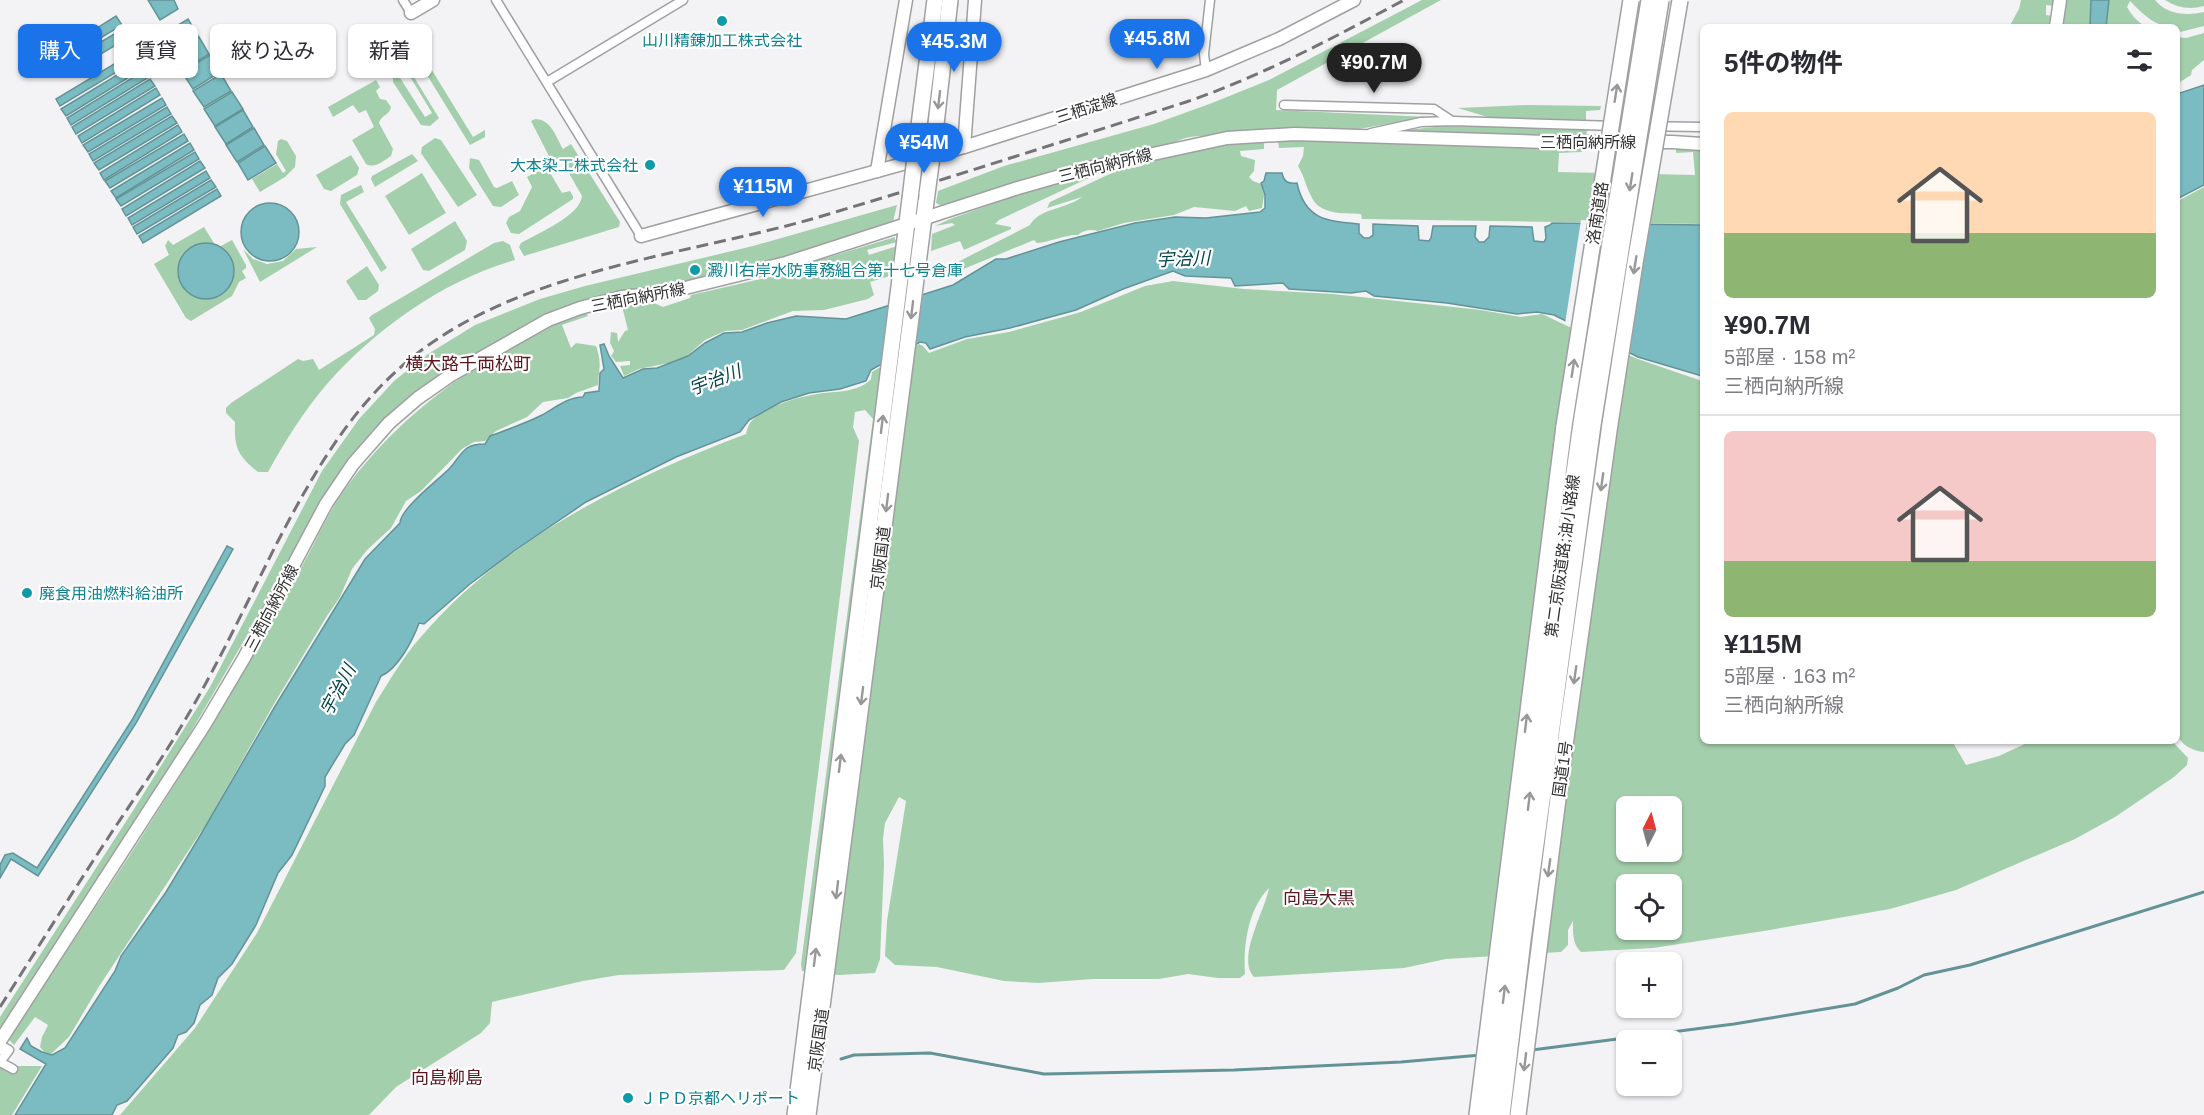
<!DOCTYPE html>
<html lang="ja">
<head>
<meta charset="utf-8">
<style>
	:root { --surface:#fff; --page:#f7f7f7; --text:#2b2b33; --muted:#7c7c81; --line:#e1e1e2; --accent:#1a73e8 }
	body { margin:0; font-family:Arial,"Noto Sans JP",sans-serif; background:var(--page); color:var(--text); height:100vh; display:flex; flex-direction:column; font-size:22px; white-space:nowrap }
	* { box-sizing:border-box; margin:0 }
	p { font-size:20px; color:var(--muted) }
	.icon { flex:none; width:33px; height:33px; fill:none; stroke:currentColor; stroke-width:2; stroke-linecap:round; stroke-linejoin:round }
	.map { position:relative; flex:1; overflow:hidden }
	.sheet { position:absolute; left:1700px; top:24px; width:480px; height:720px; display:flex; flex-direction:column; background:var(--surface); border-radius:9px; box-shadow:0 2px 4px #0004 }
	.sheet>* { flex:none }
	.banner { position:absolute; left:18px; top:24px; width:570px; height:54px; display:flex; gap:12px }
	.needle { width:39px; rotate:6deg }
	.buttons { position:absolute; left:1616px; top:796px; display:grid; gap:12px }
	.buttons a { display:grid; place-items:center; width:66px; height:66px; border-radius:9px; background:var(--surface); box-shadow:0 2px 4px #0004; font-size:30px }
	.price { position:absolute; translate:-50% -51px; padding:0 14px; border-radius:21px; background:var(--accent); color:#fff; font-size:20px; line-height:39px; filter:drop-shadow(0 2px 3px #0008) }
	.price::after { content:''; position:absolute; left:50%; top:36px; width:18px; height:14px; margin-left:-9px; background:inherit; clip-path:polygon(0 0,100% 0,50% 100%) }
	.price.active { background:#222; color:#fff }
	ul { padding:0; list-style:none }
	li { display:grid; align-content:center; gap:12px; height:318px; padding:0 24px }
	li+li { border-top:2px solid var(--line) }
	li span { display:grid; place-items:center; height:186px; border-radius:9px; color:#555 }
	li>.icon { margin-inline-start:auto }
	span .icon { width:108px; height:108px; fill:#fffc; stroke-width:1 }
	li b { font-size:26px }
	h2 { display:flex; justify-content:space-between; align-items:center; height:72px; padding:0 24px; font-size:26px }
	.tag { padding:0 21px; border-radius:9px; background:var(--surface); box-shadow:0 2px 4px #0004; font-size:21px; line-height:54px }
	.tag.active { background:var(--accent); color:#fff }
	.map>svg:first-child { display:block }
	.green { fill:#a4cfac; fill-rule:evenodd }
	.water { fill:#7abcc2; stroke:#649397; stroke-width:1.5 }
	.pier { fill:#f3f3f5 }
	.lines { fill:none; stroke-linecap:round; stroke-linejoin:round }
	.stream { stroke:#649397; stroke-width:3 }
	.street-casing { stroke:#a0a0a2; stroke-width:11 }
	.secondary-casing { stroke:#a0a0a2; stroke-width:15 }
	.highway-casing { stroke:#a0a0a2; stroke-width:18 }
	.street { stroke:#fff; stroke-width:8 }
	.secondary { stroke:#fff; stroke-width:12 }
	.highway { stroke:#fff; stroke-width:15 }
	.rail { stroke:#747476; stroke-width:3; stroke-dasharray:12 6; stroke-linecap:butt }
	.highway-bridge-casing { stroke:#a0a0a2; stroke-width:18; stroke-linecap:butt }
	.highway-bridge { stroke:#fff; stroke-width:15 }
	.oneway { stroke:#989899 }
	.culture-dot { fill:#0f9aa8; stroke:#fff; stroke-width:2 }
	.labels { text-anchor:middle; stroke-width:4.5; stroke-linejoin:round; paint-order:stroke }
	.culture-label { font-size:16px; fill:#0d838f; stroke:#fff; text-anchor:start }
	.street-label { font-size:16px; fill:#323233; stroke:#fff }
	.water-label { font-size:18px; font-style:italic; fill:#04454a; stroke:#fff }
	.neighbourhood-label { font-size:18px; fill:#5b161e; stroke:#fff }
</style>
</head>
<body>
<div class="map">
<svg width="2204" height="1115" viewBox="0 0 2204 1115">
	<rect width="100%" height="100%" fill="#f3f3f5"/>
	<g class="green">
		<path d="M1422 0H1441L1277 90 1276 110 1429 117 1341 132 1212 137C1198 134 1180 137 1169 146L944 207 936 203 938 191 1004 166 1154 124 1212 103 1269 80Z"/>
		<path d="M2021 0H2056L2055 6 2046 5V15L2054 16 2053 21 2047 27H2009L2019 9Z"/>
		<path d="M2063 0H2091L2090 27H2059Z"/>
		<path d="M2109 0H2155C2167 15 2187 16 2204 12V26L2180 32 2177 31 2176 27C2155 27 2145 16 2130 1L2127 7C2132 16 2138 22 2146 27H2106Z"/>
		<path d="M2165 0H2204V6C2190 10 2177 8 2165 0Z"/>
		<path d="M401 27 406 28 473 137 485 130V137L470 145 400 31Z"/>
		<path d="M248 33 257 47 247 55 237 42Z"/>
		<path d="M2204 33V60L2192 70 2191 75 2177 84V37L2186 38Z"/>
		<path d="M409 69 439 118 430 126 421 125 393 82V75L395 70 425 117 432 113 406 70Z"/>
		<path d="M376 80 380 87 376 91 380 99 386 100 391 107C390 115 381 115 379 123L393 149 391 156C383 161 375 169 366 164L352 140 374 127 366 110 359 113 353 105 333 117 328 107Z"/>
		<path d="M1528 105 1601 106 1600 110 1586 111V122L1494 119 1458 108Z"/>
		<path d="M535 119C551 119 556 137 563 149L571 144 620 222 619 227 524 256 519 247 521 243C538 233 580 216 582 196L562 161 554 166 531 121Z"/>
		<path d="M1445 126 1587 129 1586 137 1406 131 1393 135 1395 131Z"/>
		<path d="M435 138 441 140 477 195 458 207 421 153 422 147Z"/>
		<path d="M1310 138 1581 146 1582 152 1559 153 1558 172 1695 175 1693 152 1676 153V146H1702V224L1362 219 1361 214C1343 213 1319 215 1311 196 1305 184 1305 178 1298 166L1303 156 1304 147 1279 148 1278 141H1273Z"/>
		<path d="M281 139 287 141 296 156 295 167 285 177 260 192 252 179 277 164 283 173 286 171 276 154 278 141Z"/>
		<path d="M1267 139V142H1264V149L1240 151 1241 156 1255 160 1254 171 1249 177 1253 181 1261 184 1264 195 1262 208 1249 211 1246 206 1235 211 1194 207 1174 215 1124 223 1098 231C1092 229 1083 230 1078 235 1067 234 1050 242 1037 243L1034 240 944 277V269L1030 225C1039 208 1067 209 1082 197L1047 208 1050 202 1116 171 1142 166 1141 158 1204 146Z"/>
		<path d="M412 154 418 161 375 187 371 179 372 176Z"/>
		<path d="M351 155 359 168 357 175 331 191 324 189 316 175Z"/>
		<path d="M470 158 479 160 494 187 497 188 512 181 519 195 501 207 493 206 469 168Z"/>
		<path d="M546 166 562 193 570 191 573 196V199L519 234 511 233 506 223 509 217 520 211 532 187 527 177Z"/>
		<path d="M1106 170 999 220 995 224 1011 227V229L964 250 960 241 931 251 932 234 955 225 952 223 935 226 950 219 1081 173Z"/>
		<path d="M422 173 446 213 409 235 385 196Z"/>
		<path d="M361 185 364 192 346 202 387 268 381 272 340 204 341 195Z"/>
		<path d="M2204 187V752H2203C2191 750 2183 746 2176 734V202Z"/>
		<path d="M897 205 893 222 776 262 663 288 592 301 392 413 372 431 346 465 156 792 0 1031V1017L134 809 210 687 322 471 359 419 394 381 428 354 475 325 540 299 585 286 753 246Z"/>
		<path d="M455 221 467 241 465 250 429 271 423 270 411 249Z"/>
		<path d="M204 227 217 248 232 240 246 265V268L242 271 246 278 239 282 232 296 191 321 186 318 154 264 169 255 165 246 168 240 173 245Z"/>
		<path d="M895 237V240L897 239V242L867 250 869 255 897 246 893 275 870 282 874 295 868 299 824 310 793 311 742 330 725 331 705 340 687 356 669 363 639 369 624 376 620 366 630 365V361L616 362 611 356 614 351 610 343 611 332 617 333 618 342 625 331 628 330 622 306 595 314 594 309 629 301V304L652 302 663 307 690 298 691 295 770 277 820 258H826Z"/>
		<path d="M503 241 510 245 515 260C444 280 375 329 327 384 304 411 285 441 268 472H258C238 456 234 448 235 422L226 413V408L231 403 298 359 303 361 313 359 319 370 374 335 375 329 369 318 372 315 494 243Z"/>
		<path d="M317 247 260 282 243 249 253 259 267 264 283 261 296 249Z"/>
		<path d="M367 266 379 285 378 291 366 300H358L346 281Z"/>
		<path d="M1173 281 1244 289 1333 294 1481 310 1521 317 1542 314 1635 358 1702 381V741H1952L1966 765 1999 756 2031 741H2172L2188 758 2187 765 2174 777 2115 817 2075 839 1956 890 1890 909 1770 930 1653 948 1581 952C1572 944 1573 932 1573 921L1568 930V945L1561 952 1446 959 1404 968 1254 977C1236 958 1265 911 1269 888 1248 909 1243 946 1245 974L1240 978H1218L1188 974 1159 979H1093L1038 983 1004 981 937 967 895 965 885 956 887 921 906 801 899 797 885 823 883 839 884 865 880 959 875 973 839 975 802 971 801 964 873 419 865 410 855 412 853 427 859 441 796 953 784 970 619 975 583 981 492 1002 490 1023 481 1033 396 1087 369 1115H120L195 1028 257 933 376 702C390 680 403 657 420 638 504 539 627 479 746 434 747 428 750 421 755 418 771 405 797 397 817 394 834 391 859 393 871 379L872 372 919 344 923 346 929 353 967 339 1009 332 1081 312 1145 286ZM1626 807H1671V852H1626ZM1626 885H1671V930H1626Z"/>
		<path d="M585 311 588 316 562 325 571 348 576 343 596 346C602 363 599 368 598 385L576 393 568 398 543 402 527 417 496 431 485 441 474 442 462 449 421 491 406 501 391 528 367 550 352 569 340 597 327 616 274 704 208 821 98 988 69 1037 51 1054 44 1052 40 1047 42 1037 48 1025 35 1017 14 1045 7 1038C85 925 162 809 232 690 258 646 282 602 307 557 318 536 328 514 341 495 401 409 490 350 585 311Z"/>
		<path d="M2 1046 1 1062 12 1069 17 1066H42L12 1115H0V1050Z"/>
	</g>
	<g class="water">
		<path d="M148 0H174L178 9 160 20Z"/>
		<path d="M2091 0H2109L2106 27H2090Z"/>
		<path d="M116 16 122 25 56 65 51 57Z"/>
		<path d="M188 19 198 36 171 52 160 36Z"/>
		<path d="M124 28 129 37 63 77 58 68Z"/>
		<path d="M199 37 209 54 182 71 171 54Z"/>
		<path d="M134 52 138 59 60 106 56 99Z"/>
		<path d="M210 55 220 72 193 89 182 72Z"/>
		<path d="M140 61 144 68 66 116 61 109Z"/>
		<path d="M145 70 149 77 71 125 67 118Z"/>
		<path d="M221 74 231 91 204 107 193 91Z"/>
		<path d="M150 79 155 86 76 134 72 127Z"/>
		<path d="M2204 85V185L2177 199V94Z"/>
		<path d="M156 88 160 95 82 143 78 136Z"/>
		<path d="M232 92 243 109 215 126 204 109Z"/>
		<path d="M162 98 166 105 88 152 83 145Z"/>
		<path d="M167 107 171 114 93 161 89 154Z"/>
		<path d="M243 110 253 127 226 144 215 127Z"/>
		<path d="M172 116 177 123 99 170 94 163Z"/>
		<path d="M178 125 182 132 104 180 100 173Z"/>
		<path d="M254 128 264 145 237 162 226 145Z"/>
		<path d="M184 134 188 141 110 188 105 181Z"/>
		<path d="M190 143 194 150 116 198 111 191Z"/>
		<path d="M265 146 276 163 248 180 238 163Z"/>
		<path d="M195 152 199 159 121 206 116 199Z"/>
		<path d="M200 161 205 168 126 216 122 209Z"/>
		<path d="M206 171 210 178 132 225 128 218Z"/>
		<path d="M1266 173H1282C1284 182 1288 184 1297 183 1305 220 1327 221 1359 224V233L1364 238H1369L1373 235V224L1418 226 1419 240 1429 241 1431 238 1433 226H1476L1475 237 1479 242H1484L1489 237 1490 226 1532 227 1534 241 1544 242 1546 238 1545 227 1550 225 1552 223 1702 225V376L1638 357 1554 315 1537 312 1517 314 1447 303 1374 296 1366 291 1351 293 1289 289 1283 283 1235 286 1231 278 1185 276 1173 271 1123 289 1076 310 1010 328 965 337 930 349 926 343 920 342 871 370 866 381 840 389 809 393 781 402 749 420 740 432 676 457 586 502 514 551 470 584 424 624 419 623C413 640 398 669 381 676L354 735 345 744 325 777V786L292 855 278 873 256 925 232 964 218 978 212 995 200 1005 194 1023 186 1032 178 1035 173 1048 127 1101 117 1105 112 1115H15L46 1064 20 1049 27 1038 31 1046 42 1052 52 1055 65 1048 115 971 121 956 166 892 201 834 274 708 365 559 400 523C400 509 438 480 449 469 455 463 460 453 467 448 473 444 479 444 485 444L490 436C506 430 524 424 540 416 554 409 567 397 583 397L585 393 599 391 600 373 604 369 600 345 604 344 609 356 623 378 643 369 657 368 688 356 705 343 724 333 742 332 767 323 796 316 846 319 953 285 996 259H1006L1059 242 1135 223 1175 217 1206 218 1260 212 1265 208V195L1261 183 1264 181Z"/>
		<path d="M211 180 216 187 137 234 133 227Z"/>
		<path d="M217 189 221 196 143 243 139 236Z"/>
		<circle cx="270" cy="232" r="29"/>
		<circle cx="206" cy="271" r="28"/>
		<path d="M227 546 233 549 136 723 38 876 11 859 0 878V865L5 855 13 853 37 868 132 720Z"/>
	</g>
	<path class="pier" d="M1581 220 1603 221 1585 334 1565 324Z"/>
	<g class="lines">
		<g class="stream">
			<path d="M1532 1050 1734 1024 1855 1004 1898 988 1924 975 1970 965 2204 892"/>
			<path d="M841 1059 854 1055 930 1053 1044 1074 1234 1070 1401 1062 1481 1055"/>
		</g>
		<defs>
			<g id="street">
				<path d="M403 0 411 13"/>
				<path d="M496 0 641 236"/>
				<path d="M1206 70 1204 54 1210 0"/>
				<path d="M547 82 683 0"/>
				<path d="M1284 105 1434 109 1452 121"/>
				<path d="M1637 126 1702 127"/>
				<path d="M1371 133 1421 122 1453 121 1615 126"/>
				<path d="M0 1050 2 1046 9 1050 0 1062 13 1069"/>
			</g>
			<g id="secondary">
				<path d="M411 13 433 0"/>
				<path d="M2056 27 2060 0"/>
				<path d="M964 147 975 0"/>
				<path d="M877 171 906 0"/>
				<path d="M641 236 964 147 1206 70 1279 39 1354 0"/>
				<path d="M0 1041 205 724 244 658 326 504 353 464 389 423 418 398 451 375 548 320 580 308 622 297 669 292 786 263 1018 188 1088 168 1227 138 1295 134 1546 142H1672L1702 144"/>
			</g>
			<g id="highway">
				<path d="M934 142 950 0"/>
				<path d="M916 149 935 0"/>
				<path d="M795 1115 910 199"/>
				<path d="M808 1115 927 194"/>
				<path d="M1477 1115 1564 426"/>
				<path d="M1489 1115 1538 729 1581 423"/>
				<path d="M1502 1115 1523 940 1593 425"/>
				<path d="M1518 1115 1562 767 1610 424"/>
			</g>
		</defs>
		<use href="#street" class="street-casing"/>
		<use href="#secondary" class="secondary-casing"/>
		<use href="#highway" class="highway-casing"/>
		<use href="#street" class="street"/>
		<use href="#secondary" class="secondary"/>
		<use href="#highway" class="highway"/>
		<path class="rail" d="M0 1007C36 951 71 894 108 838 132 801 159 764 182 725 218 665 247 602 278 541 312 476 347 414 402 366 510 271 678 257 812 219 937 182 1061 142 1186 102 1262 76 1333 38 1404 0"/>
		<defs>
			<g id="highway-bridge">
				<path d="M927 194 934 142"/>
				<path d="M910 199 916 149"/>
				<path d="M1581 423 1649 0"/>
				<path d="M1610 424 1635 263 1680 0"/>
				<path d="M1593 425 1661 0"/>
				<path d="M1564 426 1631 0"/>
			</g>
		</defs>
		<use href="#highway-bridge" class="highway-bridge-casing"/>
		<use href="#highway-bridge" class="highway-bridge"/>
	</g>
	<defs><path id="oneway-shaft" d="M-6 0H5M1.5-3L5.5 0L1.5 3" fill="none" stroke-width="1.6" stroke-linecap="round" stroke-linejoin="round" transform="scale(1.5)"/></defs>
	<g class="oneway">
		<use href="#oneway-shaft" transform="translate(1616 93) rotate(-81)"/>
		<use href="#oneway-shaft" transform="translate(939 100) rotate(97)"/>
		<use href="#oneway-shaft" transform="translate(1631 182) rotate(99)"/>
		<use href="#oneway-shaft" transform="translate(1635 265) rotate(99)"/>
		<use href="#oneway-shaft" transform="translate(912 310) rotate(97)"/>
		<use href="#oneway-shaft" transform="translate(1573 368) rotate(-81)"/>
		<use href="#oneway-shaft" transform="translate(882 424) rotate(-83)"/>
		<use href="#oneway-shaft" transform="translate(1602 482) rotate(98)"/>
		<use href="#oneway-shaft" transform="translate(887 503) rotate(97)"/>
		<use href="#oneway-shaft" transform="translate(1575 675) rotate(98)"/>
		<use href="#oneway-shaft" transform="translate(862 696) rotate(97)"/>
		<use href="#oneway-shaft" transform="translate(1526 723) rotate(-83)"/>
		<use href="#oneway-shaft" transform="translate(840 763) rotate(-83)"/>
		<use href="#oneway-shaft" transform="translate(1529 801) rotate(-83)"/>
		<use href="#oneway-shaft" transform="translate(1549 868) rotate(98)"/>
		<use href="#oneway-shaft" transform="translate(837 890) rotate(97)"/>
		<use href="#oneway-shaft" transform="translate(815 957) rotate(-83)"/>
		<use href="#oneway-shaft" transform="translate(1504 994) rotate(-83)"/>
		<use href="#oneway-shaft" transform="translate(1525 1062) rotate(97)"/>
	</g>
	<g class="culture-dot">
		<circle cx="722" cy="21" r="6"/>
		<circle cx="650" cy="165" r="6"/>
		<circle cx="695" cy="270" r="6"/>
		<circle cx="27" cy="593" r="6"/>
		<circle cx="628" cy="1098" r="6"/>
	</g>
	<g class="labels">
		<g class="culture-label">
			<text x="722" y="46" text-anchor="middle">山川精錬加工株式会社</text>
			<text x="638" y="171" text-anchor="end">大本染工株式会社</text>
			<text x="707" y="276">澱川右岸水防事務組合第十七号倉庫</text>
			<text x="39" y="599">廃食用油燃料給油所</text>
			<text x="640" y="1104">ＪＰＤ京都ヘリポート</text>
		</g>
		<g class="street-label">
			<text transform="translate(1086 108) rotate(-18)" y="6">三栖淀線</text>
			<text x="1588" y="148">三栖向納所線</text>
			<text transform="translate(1105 165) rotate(-14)" y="6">三栖向納所線</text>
			<text transform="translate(1597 213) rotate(-81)" y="6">洛南道路</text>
			<text transform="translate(638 297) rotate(-11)" y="6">三栖向納所線</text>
			<text transform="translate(1562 556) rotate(-82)" y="6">第二京阪道路;油小路線</text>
			<text transform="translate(880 558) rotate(-83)" y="6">京阪国道</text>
			<text transform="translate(271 608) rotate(-62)" y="6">三栖向納所線</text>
			<text transform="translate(1562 769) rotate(-82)" y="6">国道1号</text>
			<text transform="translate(818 1040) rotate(-82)" y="6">京阪国道</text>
		</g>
		<g class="water-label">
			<text transform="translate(1183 259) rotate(-2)" y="6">宇治川</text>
			<text transform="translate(715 380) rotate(-21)" y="6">宇治川</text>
			<text transform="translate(338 690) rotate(-62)" y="6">宇治川</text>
		</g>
		<g class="neighbourhood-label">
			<text x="468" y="370">横大路千両松町</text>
			<text x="1319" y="904">向島大黒</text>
			<text x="447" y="1084">向島柳島</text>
		</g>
	</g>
</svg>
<div class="buttons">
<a><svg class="needle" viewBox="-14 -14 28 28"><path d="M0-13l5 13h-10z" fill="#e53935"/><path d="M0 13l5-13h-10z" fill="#7c7c81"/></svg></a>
<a><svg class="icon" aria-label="locate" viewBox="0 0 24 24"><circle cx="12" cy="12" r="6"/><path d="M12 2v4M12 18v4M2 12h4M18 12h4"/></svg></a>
<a>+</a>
<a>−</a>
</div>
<b class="price" style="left:1157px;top:70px">¥45.8M</b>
<b class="price" style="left:954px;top:73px">¥45.3M</b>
<b class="price active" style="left:1374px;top:94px">¥90.7M</b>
<b class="price" style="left:924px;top:174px">¥54M</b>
<b class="price" style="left:763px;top:218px">¥115M</b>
<div class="banner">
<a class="tag active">購入</a>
<a class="tag">賃貸</a>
<a class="tag">絞り込み</a>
<a class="tag">新着</a>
</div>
<section class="sheet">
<h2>5件の物件<svg class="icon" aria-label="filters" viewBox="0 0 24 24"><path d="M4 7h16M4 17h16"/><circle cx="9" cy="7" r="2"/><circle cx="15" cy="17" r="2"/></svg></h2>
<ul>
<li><span style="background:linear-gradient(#ffd9b3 65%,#8fb573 0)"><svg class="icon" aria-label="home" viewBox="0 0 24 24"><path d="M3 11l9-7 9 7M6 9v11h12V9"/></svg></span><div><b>¥90.7M</b><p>5部屋 · 158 m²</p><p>三栖向納所線</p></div></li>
<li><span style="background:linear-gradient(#f6c9c9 70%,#8fb573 0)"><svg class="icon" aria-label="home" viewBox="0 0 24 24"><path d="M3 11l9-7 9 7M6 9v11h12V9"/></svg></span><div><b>¥115M</b><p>5部屋 · 163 m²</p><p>三栖向納所線</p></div></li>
</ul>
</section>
</div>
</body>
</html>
